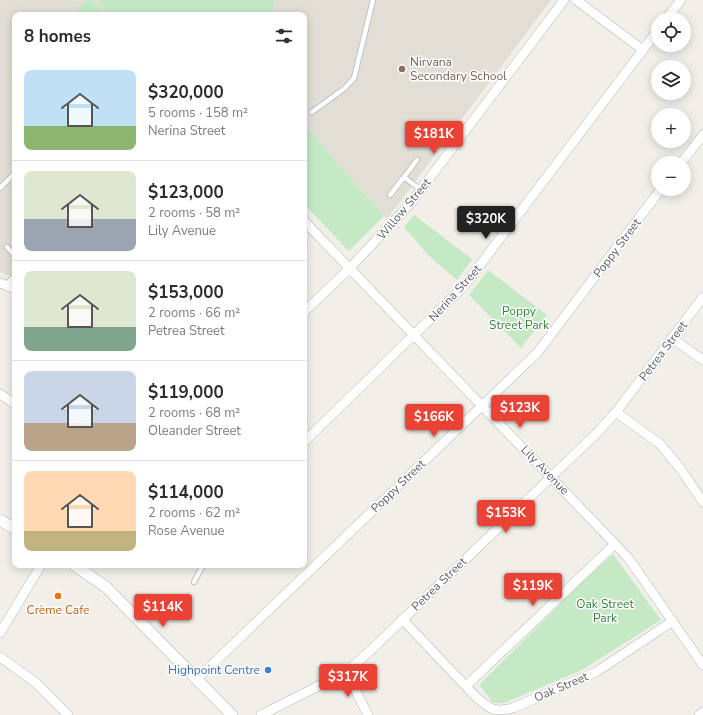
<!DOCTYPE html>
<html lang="en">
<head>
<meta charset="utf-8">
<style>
	:root { --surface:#fff; --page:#f7f7f7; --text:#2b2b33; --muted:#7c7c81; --line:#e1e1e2; --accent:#ea4335 }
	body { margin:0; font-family:"Nunito Sans",sans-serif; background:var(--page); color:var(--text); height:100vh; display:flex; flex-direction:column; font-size:15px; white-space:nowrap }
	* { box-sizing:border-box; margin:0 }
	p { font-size:13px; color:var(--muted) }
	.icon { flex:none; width:22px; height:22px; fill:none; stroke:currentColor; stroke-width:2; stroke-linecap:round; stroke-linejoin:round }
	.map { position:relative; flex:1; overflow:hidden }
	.details { position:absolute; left:12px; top:12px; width:295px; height:556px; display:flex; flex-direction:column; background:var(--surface); border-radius:8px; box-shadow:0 2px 10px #0003 }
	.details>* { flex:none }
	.tools { position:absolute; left:651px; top:12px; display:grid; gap:8px }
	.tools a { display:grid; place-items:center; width:40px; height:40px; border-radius:50%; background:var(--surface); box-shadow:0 2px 10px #0003; font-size:20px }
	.price { position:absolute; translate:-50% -34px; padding:0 9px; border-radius:4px; background:var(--accent); color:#fff; font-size:13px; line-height:26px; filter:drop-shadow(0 1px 2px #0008) }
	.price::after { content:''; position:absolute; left:50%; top:24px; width:12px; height:9px; margin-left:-6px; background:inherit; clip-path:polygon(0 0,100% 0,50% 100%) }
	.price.on { background:#222; color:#fff }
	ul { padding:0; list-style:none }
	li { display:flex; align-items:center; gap:12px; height:100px; padding:0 12px }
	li+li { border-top:1px solid var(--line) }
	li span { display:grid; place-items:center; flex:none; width:112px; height:80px; border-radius:8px; color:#555 }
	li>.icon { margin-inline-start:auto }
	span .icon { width:48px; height:48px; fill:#fffc; stroke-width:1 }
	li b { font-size:17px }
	h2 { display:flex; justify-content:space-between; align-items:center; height:48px; padding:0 12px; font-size:17px }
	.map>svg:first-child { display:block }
	.education { fill:#e1ded6 }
	.green { fill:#c5e8c5 }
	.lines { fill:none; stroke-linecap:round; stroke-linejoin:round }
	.service-casing { stroke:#b5b8bc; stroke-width:6 }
	.minor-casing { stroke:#b5b8bc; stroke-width:10 }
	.tertiary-casing { stroke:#b5b8bc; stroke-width:12 }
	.service { stroke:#fff; stroke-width:4.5 }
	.minor { stroke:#fff; stroke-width:9 }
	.tertiary { stroke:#fff; stroke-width:11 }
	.education-dot { fill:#8d6e63; stroke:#fff; stroke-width:1.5 }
	.food-dot { fill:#e8710a; stroke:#fff; stroke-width:1.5 }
	.shop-dot { fill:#3f7fe0; stroke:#fff; stroke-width:1.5 }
	.labels { text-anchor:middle; stroke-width:3; stroke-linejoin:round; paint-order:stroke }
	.education-label { font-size:12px; fill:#785e54; stroke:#fff; text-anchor:start }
	.street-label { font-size:12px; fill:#5f6368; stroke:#fff }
	.park-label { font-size:12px; fill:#348238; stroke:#fff }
	.food-label { font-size:12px; fill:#c56008; stroke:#fff }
	.shop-label { font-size:12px; fill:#366cbe; stroke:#fff; text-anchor:end }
</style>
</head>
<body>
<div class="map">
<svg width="703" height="715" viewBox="0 0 703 715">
	<rect width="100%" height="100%" fill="#f1efe8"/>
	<g class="education">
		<path d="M0 0H97L109 15H15V278L0 272Z"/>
		<path d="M275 0H551L387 219 304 124V15H272Z"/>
	</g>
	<g class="green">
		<path d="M87 0H93L105 15H82L77 8Z"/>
		<path d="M97 0H275L272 15H109Z"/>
		<path d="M304 124 384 216 349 251 304 204Z"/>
		<path d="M414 215 472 259 457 280 428 255 404 227Z"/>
		<path d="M488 270 547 315 521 348 469 295Z"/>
		<path d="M613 554 661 620 582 670 504 703H493L480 686 481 683 581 583Z"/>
	</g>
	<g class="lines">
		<defs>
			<g id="service">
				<path d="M312 112 345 88 354 78 373 0"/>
				<path d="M404 177 417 160"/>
				<path d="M0 188 15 173"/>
				<path d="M390 195 404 177 421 190"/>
				<path d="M7 247 15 256"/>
				<path d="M6 285 15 275"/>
				<path d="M194 582 203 565"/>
			</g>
			<g id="minor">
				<path d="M576 0 643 50"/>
				<path d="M666 19 681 0"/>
				<path d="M681 163 703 135"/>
				<path d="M304 221 615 544 629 559 703 665"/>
				<path d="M0 283 15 289"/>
				<path d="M304 312 350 268 410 204 564 0"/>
				<path d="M672 338 703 360"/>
				<path d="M0 394 15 404"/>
				<path d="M616 412 660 444 680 468 703 502"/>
				<path d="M304 442 464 286 658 30"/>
				<path d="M402 619 476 697C490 709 494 713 513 708L596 672 673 621"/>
				<path d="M0 633 41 565"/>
				<path d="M0 657 36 683 68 715"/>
				<path d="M346 672 368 715"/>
				<path d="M197 679 537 353 661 189"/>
				<path d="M466 686 615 544"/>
				<path d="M261 715 346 672 370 651 599 431 616 412 703 297"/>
				<path d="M699 715 703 712"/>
			</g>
			<g id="tertiary">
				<path d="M0 520 15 529"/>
				<path d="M74 565 106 587 232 715"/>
			</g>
		</defs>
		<use href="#service" class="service-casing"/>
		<use href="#minor" class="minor-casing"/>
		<use href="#tertiary" class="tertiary-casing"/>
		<use href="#service" class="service"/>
		<use href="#minor" class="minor"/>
		<use href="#tertiary" class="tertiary"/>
	</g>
	<circle class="education-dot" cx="402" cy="69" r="4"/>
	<circle class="food-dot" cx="58" cy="596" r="4"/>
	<circle class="shop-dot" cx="268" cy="670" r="4"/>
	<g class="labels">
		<g class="education-label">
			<text x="410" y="66">Nirvana<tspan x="410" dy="14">Secondary School</tspan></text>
		</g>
		<g class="street-label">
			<text transform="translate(404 209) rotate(-50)" y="4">Willow Street</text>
			<text transform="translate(617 248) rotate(-53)" y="4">Poppy Street</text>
			<text transform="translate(455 293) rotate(-48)" y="4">Nerina Street</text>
			<text transform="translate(663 351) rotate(-53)" y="4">Petrea Street</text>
			<text transform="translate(545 470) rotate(46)" y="4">Lily Avenue</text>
			<text transform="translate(398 486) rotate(-44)" y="4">Poppy Street</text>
			<text transform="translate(439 584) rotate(-44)" y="4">Petrea Street</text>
			<text transform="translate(561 687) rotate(-23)" y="4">Oak Street</text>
		</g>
		<g class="park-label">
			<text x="519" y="315">Poppy<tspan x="519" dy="14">Street Park</tspan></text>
			<text x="605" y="608">Oak Street<tspan x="605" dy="14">Park</tspan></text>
		</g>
		<g class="food-label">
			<text x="58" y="614">Crème Cafe</text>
		</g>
		<g class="shop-label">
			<text x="260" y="674">Highpoint Centre</text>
		</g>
	</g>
</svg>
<div class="tools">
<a><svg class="icon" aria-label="locate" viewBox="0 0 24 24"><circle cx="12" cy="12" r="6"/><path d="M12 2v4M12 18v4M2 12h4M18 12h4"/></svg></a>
<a><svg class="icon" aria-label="layers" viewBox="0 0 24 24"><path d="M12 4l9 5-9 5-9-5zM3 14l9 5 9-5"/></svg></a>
<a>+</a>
<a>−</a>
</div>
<b class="price" style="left:434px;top:155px">$181K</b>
<b class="price on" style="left:486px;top:240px">$320K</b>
<b class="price" style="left:520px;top:429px">$123K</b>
<b class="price" style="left:434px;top:438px">$166K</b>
<b class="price" style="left:506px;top:534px">$153K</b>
<b class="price" style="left:533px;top:607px">$119K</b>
<b class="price" style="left:163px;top:628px">$114K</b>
<b class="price" style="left:348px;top:698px">$317K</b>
<section class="details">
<h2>8 homes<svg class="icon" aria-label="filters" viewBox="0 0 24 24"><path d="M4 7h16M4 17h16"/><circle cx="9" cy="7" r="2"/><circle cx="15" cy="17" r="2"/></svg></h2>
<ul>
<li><span style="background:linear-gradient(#bfe0f5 70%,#8fb573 0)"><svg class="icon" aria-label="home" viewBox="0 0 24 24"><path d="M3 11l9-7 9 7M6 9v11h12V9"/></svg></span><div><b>$320,000</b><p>5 rooms · 158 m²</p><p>Nerina Street</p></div></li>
<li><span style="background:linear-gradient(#dfe7d0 60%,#9aa5b1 0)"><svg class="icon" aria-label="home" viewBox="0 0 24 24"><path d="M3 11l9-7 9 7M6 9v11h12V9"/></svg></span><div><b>$123,000</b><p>2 rooms · 58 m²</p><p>Lily Avenue</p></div></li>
<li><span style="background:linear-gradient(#dfe7d0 70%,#7fa58c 0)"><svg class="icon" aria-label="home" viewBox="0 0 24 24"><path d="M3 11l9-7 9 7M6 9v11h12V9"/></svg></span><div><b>$153,000</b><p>2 rooms · 66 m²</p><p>Petrea Street</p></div></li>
<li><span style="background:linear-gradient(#c9d6e8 65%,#b9a48a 0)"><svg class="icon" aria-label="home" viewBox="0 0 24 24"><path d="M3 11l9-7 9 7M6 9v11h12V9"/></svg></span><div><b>$119,000</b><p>2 rooms · 68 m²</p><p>Oleander Street</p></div></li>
<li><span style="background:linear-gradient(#ffd9b3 75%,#c2b280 0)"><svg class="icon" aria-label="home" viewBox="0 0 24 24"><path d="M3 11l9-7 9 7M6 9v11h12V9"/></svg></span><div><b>$114,000</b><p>2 rooms · 62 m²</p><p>Rose Avenue</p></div></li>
</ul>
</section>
</div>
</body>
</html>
